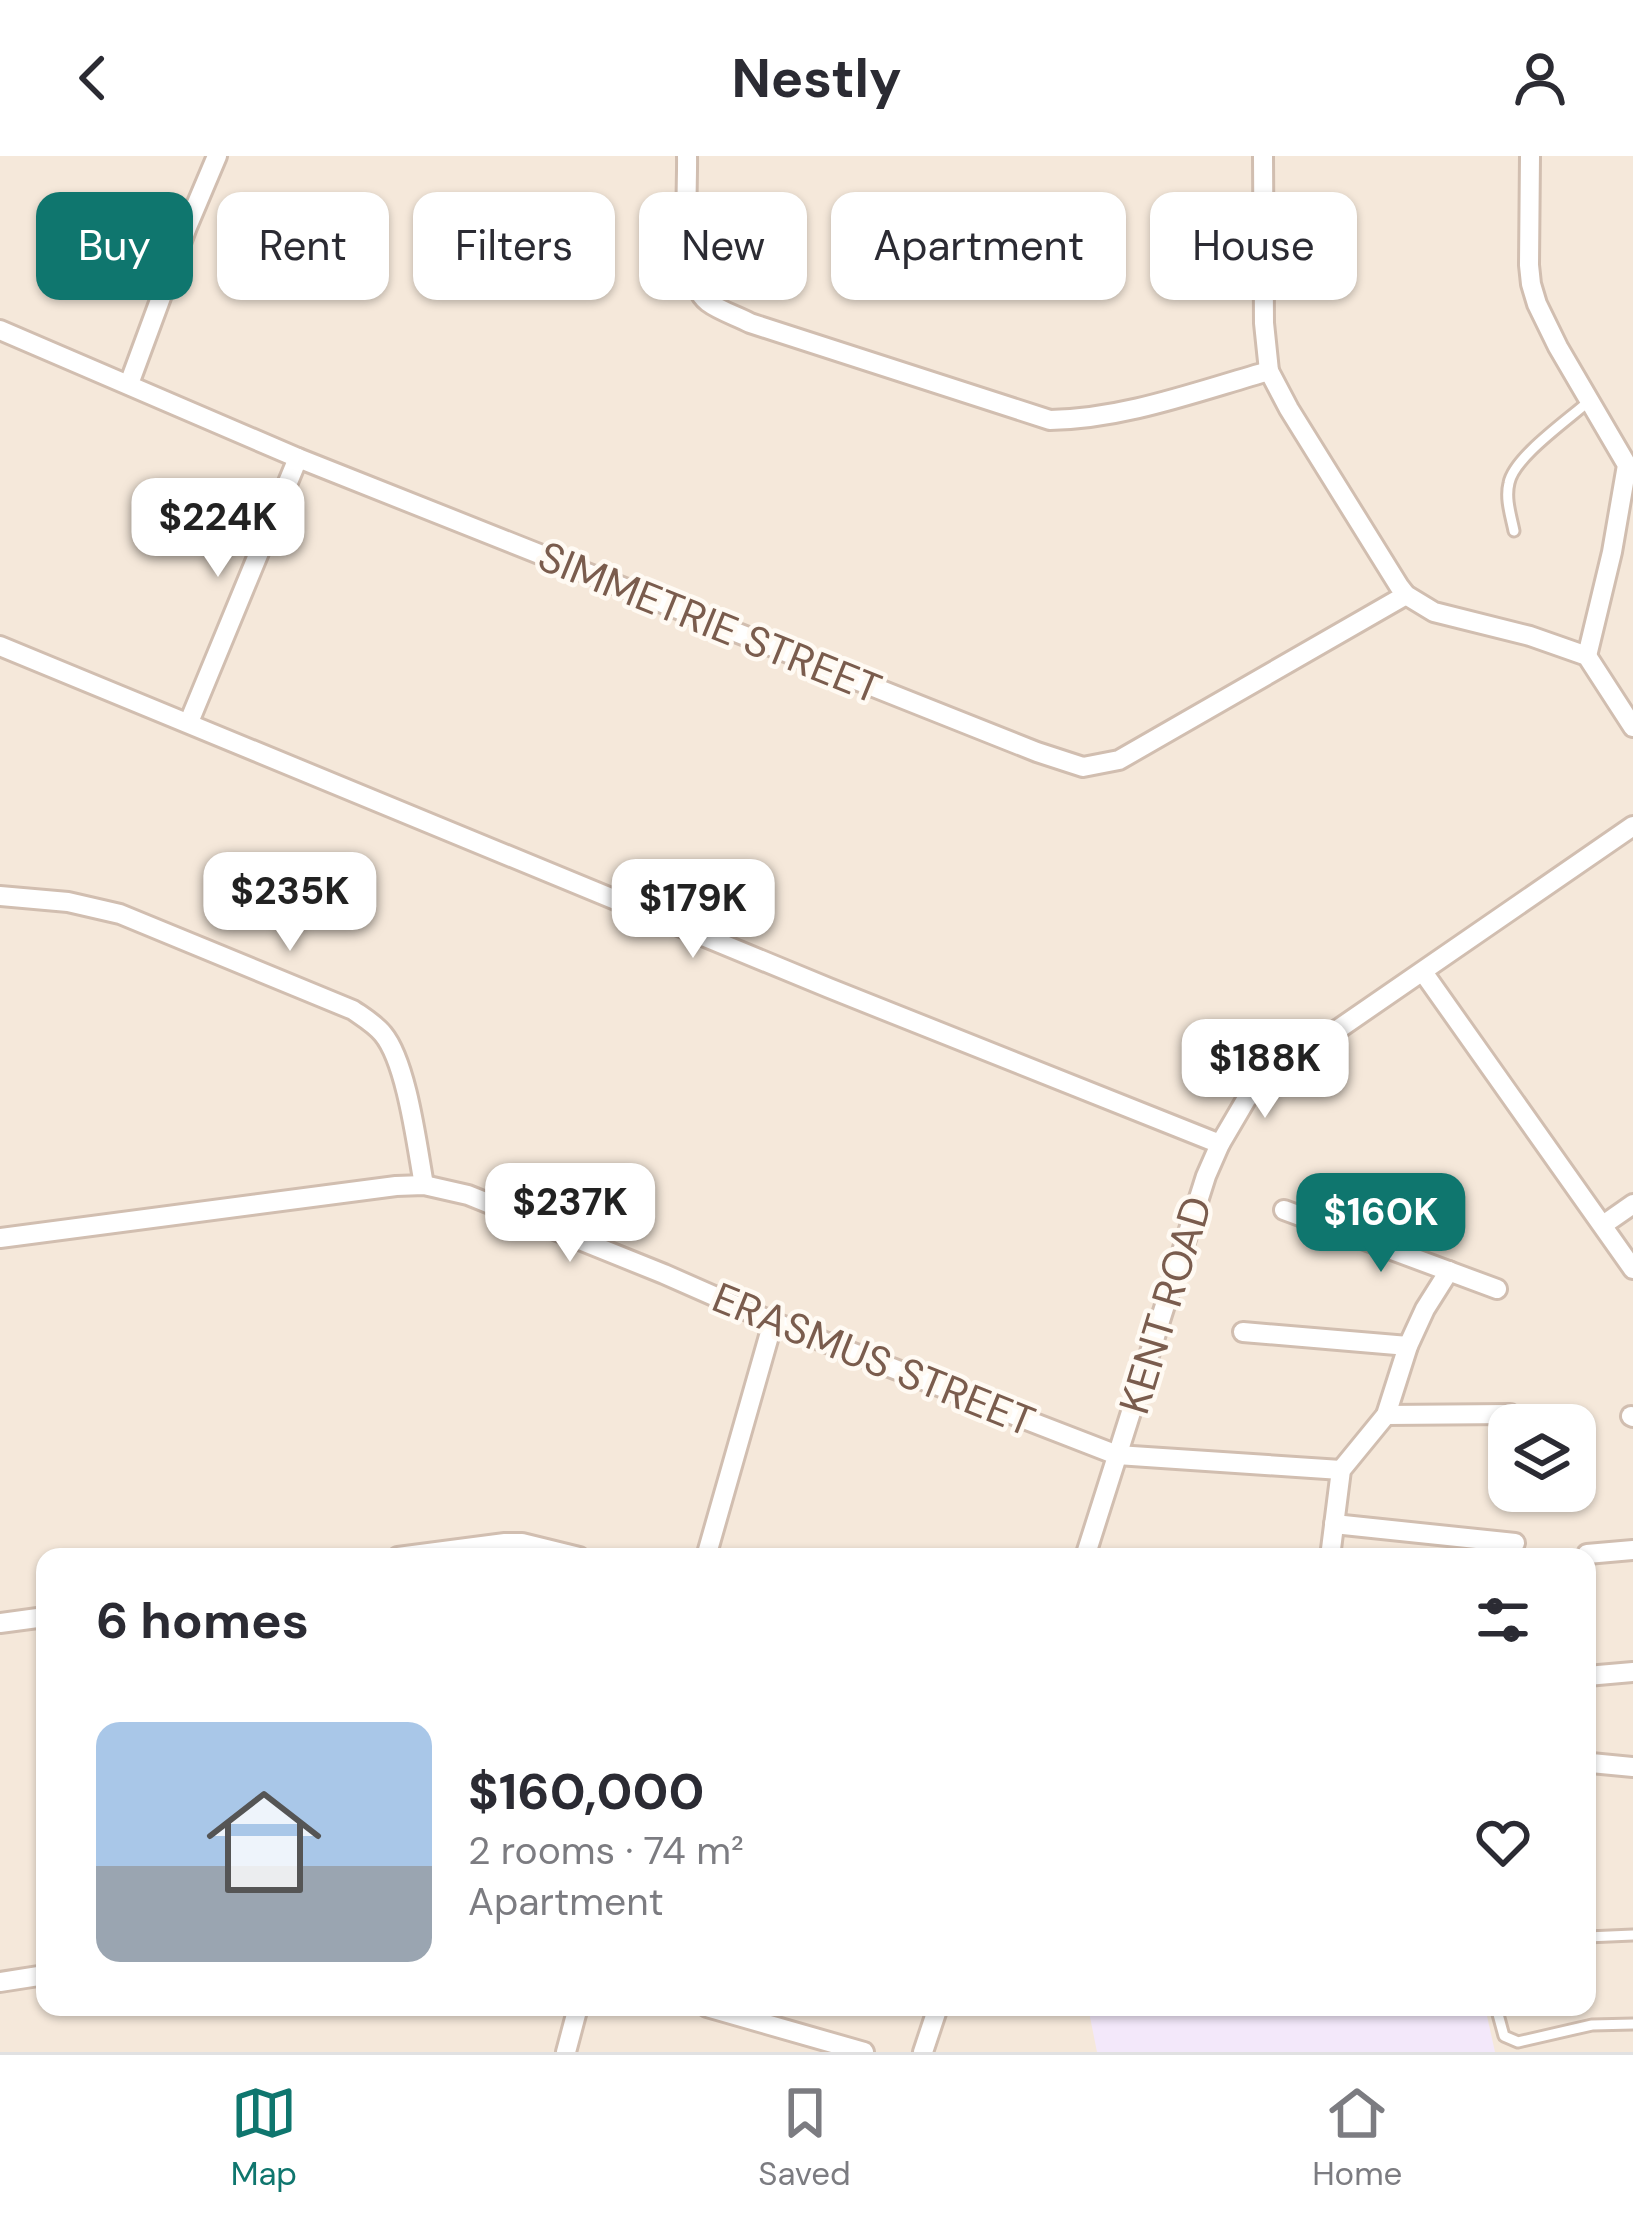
<!DOCTYPE html>
<html lang="en">
<head>
<meta charset="utf-8">
<style>
	:root { --surface:#fff; --page:#f7f7f7; --text:#2b2b33; --muted:#7c7c81; --line:#e1e1e2; --accent:#0f766e }
	body { margin:0; font-family:"DM Sans",sans-serif; background:var(--page); color:var(--text); height:100vh; display:flex; flex-direction:column; font-size:45px; white-space:nowrap }
	* { box-sizing:border-box; margin:0 }
	p { font-size:39px; color:var(--muted) }
	.icon { flex:none; width:66px; height:66px; fill:none; stroke:currentColor; stroke-width:2; stroke-linecap:round; stroke-linejoin:round }
	.map { position:relative; flex:1; overflow:hidden }
	.panel { position:absolute; left:36px; top:1392px; width:1560px; height:468px; display:flex; flex-direction:column; background:var(--surface); border-radius:24px; box-shadow:0 3px 9px #0004 }
	.panel>* { flex:none }
	.banner { position:absolute; left:36px; top:36px; width:1563px; height:108px; display:flex; gap:24px }
	.tools { position:absolute; left:1488px; top:1248px; display:grid; gap:24px }
	.tools a { display:grid; place-items:center; width:108px; height:108px; border-radius:24px; background:var(--surface); box-shadow:0 3px 9px #0004; font-size:60px }
	.price { position:absolute; translate:-50% -102px; padding:0 27px; border-radius:24px; background:#fff; color:#222; font-size:39px; line-height:78px; filter:drop-shadow(0 3px 6px #0008) }
	.price::after { content:''; position:absolute; left:50%; top:72px; width:36px; height:27px; margin-left:-18px; background:inherit; clip-path:polygon(0 0,100% 0,50% 100%) }
	.price.active { background:var(--accent); color:#fff }
	ul { padding:0; list-style:none }
	li { display:flex; align-items:center; gap:36px; height:300px; padding:0 60px }
	li+li { border-top:3px solid var(--line) }
	li span { display:grid; place-items:center; flex:none; width:336px; height:240px; border-radius:24px; color:#555 }
	li>.icon { margin-inline-start:auto }
	span .icon { width:144px; height:144px; fill:#fffc; stroke-width:1 }
	li b { font-size:51px }
	h2 { display:flex; justify-content:space-between; align-items:center; height:144px; padding:0 60px; font-size:51px }
	.tag { padding:0 42px; border-radius:24px; background:var(--surface); box-shadow:0 3px 9px #0004; font-size:42px; line-height:108px }
	.tag.active { background:var(--accent); color:#fff }
	header { display:flex; justify-content:space-between; align-items:center; height:156px; padding:0 60px; background:var(--surface); font-size:54px; font-weight:700 }
	.tab-bar { display:flex; justify-content:space-around; align-items:center; height:168px; border-top:3px solid var(--line); background:var(--surface); font-size:33px; color:var(--muted) }
	.tab-bar a { display:grid; justify-items:center; gap:6px }
	.tab-bar .active { color:var(--accent) }
	.map>svg:first-child { display:block }
	.residential { fill:#f5e8da; fill-rule:evenodd }
	.education { fill:#f3e8fa }
	.lines { fill:none; stroke-linecap:round; stroke-linejoin:round }
	.lane-casing { stroke:#d1beb0; stroke-width:15 }
	.street-casing { stroke:#d1beb0; stroke-width:24 }
	.lane { stroke:#fff; stroke-width:9 }
	.street { stroke:#fff; stroke-width:18 }
	.labels { text-anchor:middle; stroke-width:9; stroke-linejoin:round; paint-order:stroke }
	.street-label { font-size:42px; fill:#7a5c4d; stroke:#fffaf3 }
</style>
</head>
<body>
<header><svg class="icon" aria-label="back" viewBox="0 0 24 24"><path d="M15 5l-7 7 7 7"/></svg>Nestly<svg class="icon" aria-label="person" viewBox="0 0 24 24"><circle cx="12" cy="8" r="4"/><path d="M4 21q1-7 8-7t8 7"/></svg></header>
<div class="map">
<svg width="1633" height="1896" viewBox="0 0 1633 1896">
	<rect width="100%" height="100%" fill="#fdf6ec"/>
	<path class="residential" d="M0 0H1633V1896H0ZM1509 1269H1575V1335H1509ZM45 1401H1587V1851H45Z"/>
	<path class="education" d="M1088 1851H1485L1495 1896H1097Z"/>
	<g class="lines">
		<defs>
			<g id="lane">
				<path d="M1514 375C1511 360 1505 343 1509 327 1514 301 1568 264 1589 245"/>
				<path d="M1587 1781 1633 1779"/>
				<path d="M1496 1851 1504 1880 1518 1886 1592 1869 1633 1868"/>
			</g>
			<g id="street">
				<path d="M687 0C688 35 679 124 708 146 720 155 737 160 750 167L1050 264C1124 263 1198 235 1269 215"/>
				<path d="M1263 0 1264 167 1269 215 1289 253 1399 430 1406 439 1434 456 1530 480 1587 500 1633 571"/>
				<path d="M1530 0 1529 109 1531 128 1537 148 1558 191 1627 309 1612 396 1587 500"/>
				<path d="M0 174 298 302 1037 596 1083 611 1119 604 1406 439"/>
				<path d="M129 228 187 71 217 0"/>
				<path d="M0 490 829 832 1220 988"/>
				<path d="M189 566 298 302"/>
				<path d="M0 740 68 746 120 758 353 854C363 861 375 868 383 878 407 907 417 991 424 1029"/>
				<path d="M1423 816 1633 1113"/>
				<path d="M1284 1054 1497 1133"/>
				<path d="M1603 1069 1633 1048"/>
				<path d="M0 1082 396 1030 424 1029 468 1039 664 1118 773 1166 1117 1299 1341 1314"/>
				<path d="M1243 1176 1408 1190"/>
				<path d="M1386 1259 1510 1258"/>
				<path d="M1631 1260 1633 1261"/>
				<path d="M1334 1368 1515 1387"/>
				<path d="M1587 1398 1633 1394"/>
				<path d="M398 1401 505 1387H522L579 1401"/>
				<path d="M706 1401 773 1166"/>
				<path d="M1085 1401 1206 1020 1220 988 1247 942 1292 905 1633 670"/>
				<path d="M1330 1401 1341 1314 1386 1259 1408 1190 1425 1153 1449 1115"/>
				<path d="M0 1467 45 1461"/>
				<path d="M1587 1520 1633 1516"/>
				<path d="M1591 1607 1633 1611"/>
				<path d="M0 1826 45 1819"/>
				<path d="M707 1851 864 1896"/>
				<path d="M566 1896 578 1851"/>
				<path d="M923 1896 938 1851"/>
			</g>
		</defs>
		<use href="#lane" class="lane-casing"/>
		<use href="#street" class="street-casing"/>
		<use href="#lane" class="lane"/>
		<use href="#street" class="street"/>
	</g>
	<g class="labels">
		<g class="street-label">
			<text transform="translate(710 466) rotate(22)" y="15">SIMMETRIE STREET</text>
			<text transform="translate(1165 1149) rotate(-73)" y="15">KENT ROAD</text>
			<text transform="translate(874 1203) rotate(22)" y="15">ERASMUS STREET</text>
		</g>
	</g>
</svg>
<div class="tools">
<a><svg class="icon" aria-label="layers" viewBox="0 0 24 24"><path d="M12 4l9 5-9 5-9-5zM3 14l9 5 9-5"/></svg></a>
</div>
<b class="price" style="left:218px;top:424px">$224K</b>
<b class="price" style="left:290px;top:798px">$235K</b>
<b class="price" style="left:693px;top:805px">$179K</b>
<b class="price" style="left:1265px;top:965px">$188K</b>
<b class="price" style="left:570px;top:1109px">$237K</b>
<b class="price active" style="left:1381px;top:1119px">$160K</b>
<div class="banner">
<a class="tag active">Buy</a>
<a class="tag">Rent</a>
<a class="tag">Filters</a>
<a class="tag">New</a>
<a class="tag">Apartment</a>
<a class="tag">House</a>
</div>
<section class="panel">
<h2>6 homes<svg class="icon" aria-label="filters" viewBox="0 0 24 24"><path d="M4 7h16M4 17h16"/><circle cx="9" cy="7" r="2"/><circle cx="15" cy="17" r="2"/></svg></h2>
<ul>
<li><span style="background:linear-gradient(#a9c7e8 60%,#9aa5b1 0)"><svg class="icon" aria-label="home" viewBox="0 0 24 24"><path d="M3 11l9-7 9 7M6 9v11h12V9"/></svg></span><div><b>$160,000</b><p>2 rooms · 74 m²</p><p>Apartment</p></div><svg class="icon" aria-label="heart" viewBox="0 0 24 24"><path d="M12 20l-8-8c-3-5 5-10 8-4 3-6 11-1 8 4z"/></svg></li>
</ul>
</section>
</div>
<nav class="tab-bar">
<a class="active"><svg class="icon" aria-label="map" viewBox="0 0 24 24"><path d="M3 6l6-2 6 2 6-2v14l-6 2-6-2-6 2zM9 4v14M15 6v14"/></svg>Map</a>
<a><svg class="icon" aria-label="saved" viewBox="0 0 24 24"><path d="M7 4h10v16l-5-4-5 4z"/></svg>Saved</a>
<a><svg class="icon" aria-label="home" viewBox="0 0 24 24"><path d="M3 11l9-7 9 7M6 9v11h12V9"/></svg>Home</a>
</nav>
</body>
</html>
